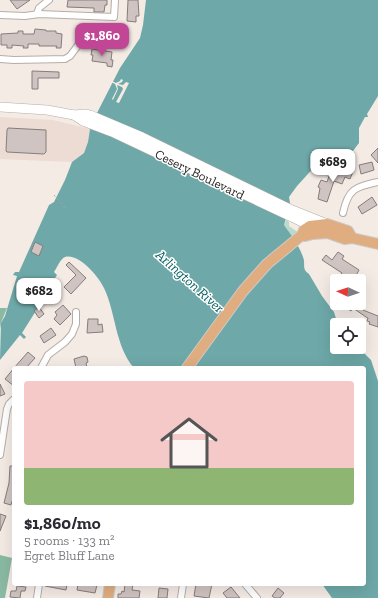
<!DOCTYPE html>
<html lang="en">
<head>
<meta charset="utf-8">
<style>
	:root { --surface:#fff; --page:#f2f2f3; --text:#2b2b33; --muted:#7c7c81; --accent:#c24696 }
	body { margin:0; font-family:"Zilla Slab",serif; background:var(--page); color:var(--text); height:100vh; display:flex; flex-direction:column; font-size:15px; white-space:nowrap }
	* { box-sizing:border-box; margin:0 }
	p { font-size:13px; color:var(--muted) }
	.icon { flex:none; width:22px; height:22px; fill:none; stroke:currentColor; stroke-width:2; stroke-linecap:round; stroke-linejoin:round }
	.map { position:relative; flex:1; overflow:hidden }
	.drawer { position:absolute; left:12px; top:366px; width:354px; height:220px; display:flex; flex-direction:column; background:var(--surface); border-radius:4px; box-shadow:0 4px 16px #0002 }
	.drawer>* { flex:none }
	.needle { width:26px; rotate:273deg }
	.fabs { position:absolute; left:330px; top:274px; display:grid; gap:8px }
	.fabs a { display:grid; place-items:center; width:36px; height:36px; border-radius:4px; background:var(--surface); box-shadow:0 4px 16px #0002; font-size:20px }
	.price { position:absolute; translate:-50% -34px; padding:0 9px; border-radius:8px; background:#fff; color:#222; font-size:13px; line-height:26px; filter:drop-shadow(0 1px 2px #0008) }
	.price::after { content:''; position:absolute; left:50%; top:24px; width:12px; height:9px; margin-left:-6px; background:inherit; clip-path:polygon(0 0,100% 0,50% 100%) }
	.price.current { background:var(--accent); color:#fff }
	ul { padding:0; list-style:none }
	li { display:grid; align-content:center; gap:8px; height:212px; padding:0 12px }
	li span { display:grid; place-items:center; height:124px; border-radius:4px; color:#555 }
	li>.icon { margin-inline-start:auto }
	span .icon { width:72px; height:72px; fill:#fffc; stroke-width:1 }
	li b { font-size:17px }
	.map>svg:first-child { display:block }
	.built { fill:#eddcd3 }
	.green { fill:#badbcb }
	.forest { fill:#8abaa3 }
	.water { fill:#6ea8a8 }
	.pier { fill:#f4ebe5 }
	.building { fill:#cfc4c2; stroke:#867d7b }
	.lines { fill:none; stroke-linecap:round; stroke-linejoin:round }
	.street-casing { stroke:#b6ada8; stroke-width:8 }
	.secondary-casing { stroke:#b6ada8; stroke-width:10 }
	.primary-casing { stroke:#cccbca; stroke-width:12 }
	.path { stroke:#aca5a1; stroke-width:1; stroke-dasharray:2 3; stroke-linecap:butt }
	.street { stroke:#fff; stroke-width:6 }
	.secondary { stroke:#fff; stroke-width:9 }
	.primary { stroke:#e0ad81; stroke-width:10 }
	.labels { text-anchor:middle; stroke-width:3; stroke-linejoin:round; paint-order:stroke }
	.street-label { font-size:13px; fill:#292523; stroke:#fff }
	.water-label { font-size:14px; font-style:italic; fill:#0a6061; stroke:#fff }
</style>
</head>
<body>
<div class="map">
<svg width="378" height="598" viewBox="0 0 378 598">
	<rect width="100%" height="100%" fill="#f4ebe5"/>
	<path class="built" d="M0 117 53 120 90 129 88 142 84 153 72 162 0 159Z"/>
	<path class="green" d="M286 220 289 222V226L302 235 292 238 284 225Z"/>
	<g class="forest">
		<path d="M0 308H7L1 323 0 329Z"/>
		<path d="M0 555 12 558 5 598H0Z"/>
	</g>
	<path class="water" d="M146 0H378V96L367 114 368 117H365L359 128V143L346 160 321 163 325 168 322 170 317 164 297 186 289 197 290 203 284 225C291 235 299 245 303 257 306 264 301 269 309 274L322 296 334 312 338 325 337 347H358L371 360 378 381V598H332L322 584H364V368H134C115 346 116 313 104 288 99 277 79 253 65 257 60 259 57 268 54 272L57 275 38 305 39 306 22 333 26 337 24 339 20 335 0 360 1 323 5 316 17 276 13 275 15 272H19L49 205 54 202 65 180 72 162 84 153 88 142 90 129 98 111 120 68 140 38 143 25Z"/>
	<path class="pier" d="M121 79 123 80 122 82 118 84 123 85 126 82 129 83 119 103 116 102 123 89 122 87 117 85 118 89 113 100 112 99 117 89 115 84 111 82 112 81 116 83 120 81Z"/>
	<g class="building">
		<path d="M10 0H30L17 9Z"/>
		<path d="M68 0H107V5H105L104 12H94V8L67 7Z"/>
		<path d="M128 0H138L139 16H136V22L127 21Z"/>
		<path d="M35 29 46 30V31H56V33L62 34 61 48H56L57 46H39V44H28V48H23L24 46 12 45V48H7V45H1V34L18 33V31H23V34H34Z"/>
		<path d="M94 30 109 31 108 41H96L97 35H94Z"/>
		<path d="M92 49 112 52 111 60H113L112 67 107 66V63L92 61 93 55H91Z"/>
		<path d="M32 71 59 72V78H38V89H32Z"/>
		<path d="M8 128 46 130V152L44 154 7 152 6 151 7 130Z"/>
		<path d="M378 148V163L371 155Z"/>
		<path d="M372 162 374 170 361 174 359 165Z"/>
		<path d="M346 167 354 169 350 179 345 177 342 184 334 181 327 202 318 199 320 188 318 187 321 180 327 182 331 171 339 174 342 168 345 169Z"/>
		<path d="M372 197 377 205 362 214 358 207Z"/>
		<path d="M35 242 43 246 39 256 31 252Z"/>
		<path d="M338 252 344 256 342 259 359 270 353 281H336L342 273 322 260 326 255 332 260Z"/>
		<path d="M69 262 86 278 71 294 64 287 76 275 66 265Z"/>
		<path d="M346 303H360L365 306 363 310 378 316V327L369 324 370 322 367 321 368 318 366 317 353 308 351 311 344 306Z"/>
		<path d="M63 305 71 314 60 325 54 319 57 315 55 312Z"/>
		<path d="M39 307 44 314 39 318 34 311Z"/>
		<path d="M88 319H98V325L102 324 103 332 87 333Z"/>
		<path d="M51 328 56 335 44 343 40 336Z"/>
		<path d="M28 352 35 358 26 368H14Z"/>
		<path d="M84 356 87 357 88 362 86 363 87 368H76L74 359Z"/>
		<path d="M14 368V386L5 379Z"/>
		<path d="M0 384 5 394 0 396Z"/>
		<path d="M10 466H14V502L12 501 11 505 4 503 9 483Z"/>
		<path d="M0 514 6 516 0 531Z"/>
		<path d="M45 584H67L66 590 45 586Z"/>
		<path d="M78 584 97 585 95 593 77 590Z"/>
		<path d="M125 584H133L132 590 140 591 139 598H118V594H121L122 591 124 592Z"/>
		<path d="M196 584H212L209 598 194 596Z"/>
		<path d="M17 586 26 587 25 591H21L20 598 10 597 11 591H16Z"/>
		<path d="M231 587 240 598H227L223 593Z"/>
		<path d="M159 588 168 589 167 598H158Z"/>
		<path d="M278 588 284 593 280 598H275L272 596Z"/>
	</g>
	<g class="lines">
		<defs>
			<g id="street">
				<path d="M37 14 39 8 49 0"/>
				<path d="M0 15 25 16 39 14 114 17 115 0"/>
				<path d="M0 59 14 60 65 59 70 56 79 44"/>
				<path d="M343 213C348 189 355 187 378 182"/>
				<path d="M41 368 48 355 65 342 72 334 76 324V312"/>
				<path d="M0 455 7 409 9 404 14 399"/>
				<path d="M245 584 257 598"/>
				<path d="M37 598 39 584"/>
				<path d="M181 598 183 584"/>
			</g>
			<g id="secondary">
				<path d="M0 107 47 110 74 115 86 114 90 115 142 137 292 210 327 224"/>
				<path d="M74 115 83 121 112 132 315 228"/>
			</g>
			<g id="primary">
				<path d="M302 235 305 236 313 234 328 233 345 239 352 238 378 244"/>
				<path d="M187 368 243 291 267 264 302 235 304 230 310 226 327 224 348 231 352 238"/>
				<path d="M108 598 110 584"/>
			</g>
		</defs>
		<use href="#street" class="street-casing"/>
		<use href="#secondary" class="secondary-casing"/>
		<use href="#primary" class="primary-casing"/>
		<path class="path" d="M54 195 67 210"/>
		<use href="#street" class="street"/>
		<use href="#secondary" class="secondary"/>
		<use href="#primary" class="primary"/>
	</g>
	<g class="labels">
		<g class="street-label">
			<text transform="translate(200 174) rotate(26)" y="5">Cesery Boulevard</text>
		</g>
		<g class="water-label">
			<text transform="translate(190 281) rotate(42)" y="5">Arlington River</text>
		</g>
	</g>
</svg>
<div class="fabs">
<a><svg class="needle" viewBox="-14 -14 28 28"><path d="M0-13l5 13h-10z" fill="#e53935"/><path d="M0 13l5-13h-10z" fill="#7c7c81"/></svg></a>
<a><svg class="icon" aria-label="locate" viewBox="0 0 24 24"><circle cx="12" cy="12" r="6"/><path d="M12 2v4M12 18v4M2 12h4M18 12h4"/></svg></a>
</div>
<b class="price current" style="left:102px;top:57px">$1,860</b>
<b class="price" style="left:333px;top:183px">$689</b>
<b class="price" style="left:39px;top:312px">$682</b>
<section class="drawer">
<ul>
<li><span style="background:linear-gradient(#f6c9c9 70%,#8fb573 0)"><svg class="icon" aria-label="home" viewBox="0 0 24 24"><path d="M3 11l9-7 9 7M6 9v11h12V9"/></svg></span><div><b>$1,860/mo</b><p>5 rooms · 133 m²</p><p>Egret Bluff Lane</p></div></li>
</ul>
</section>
</div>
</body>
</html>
